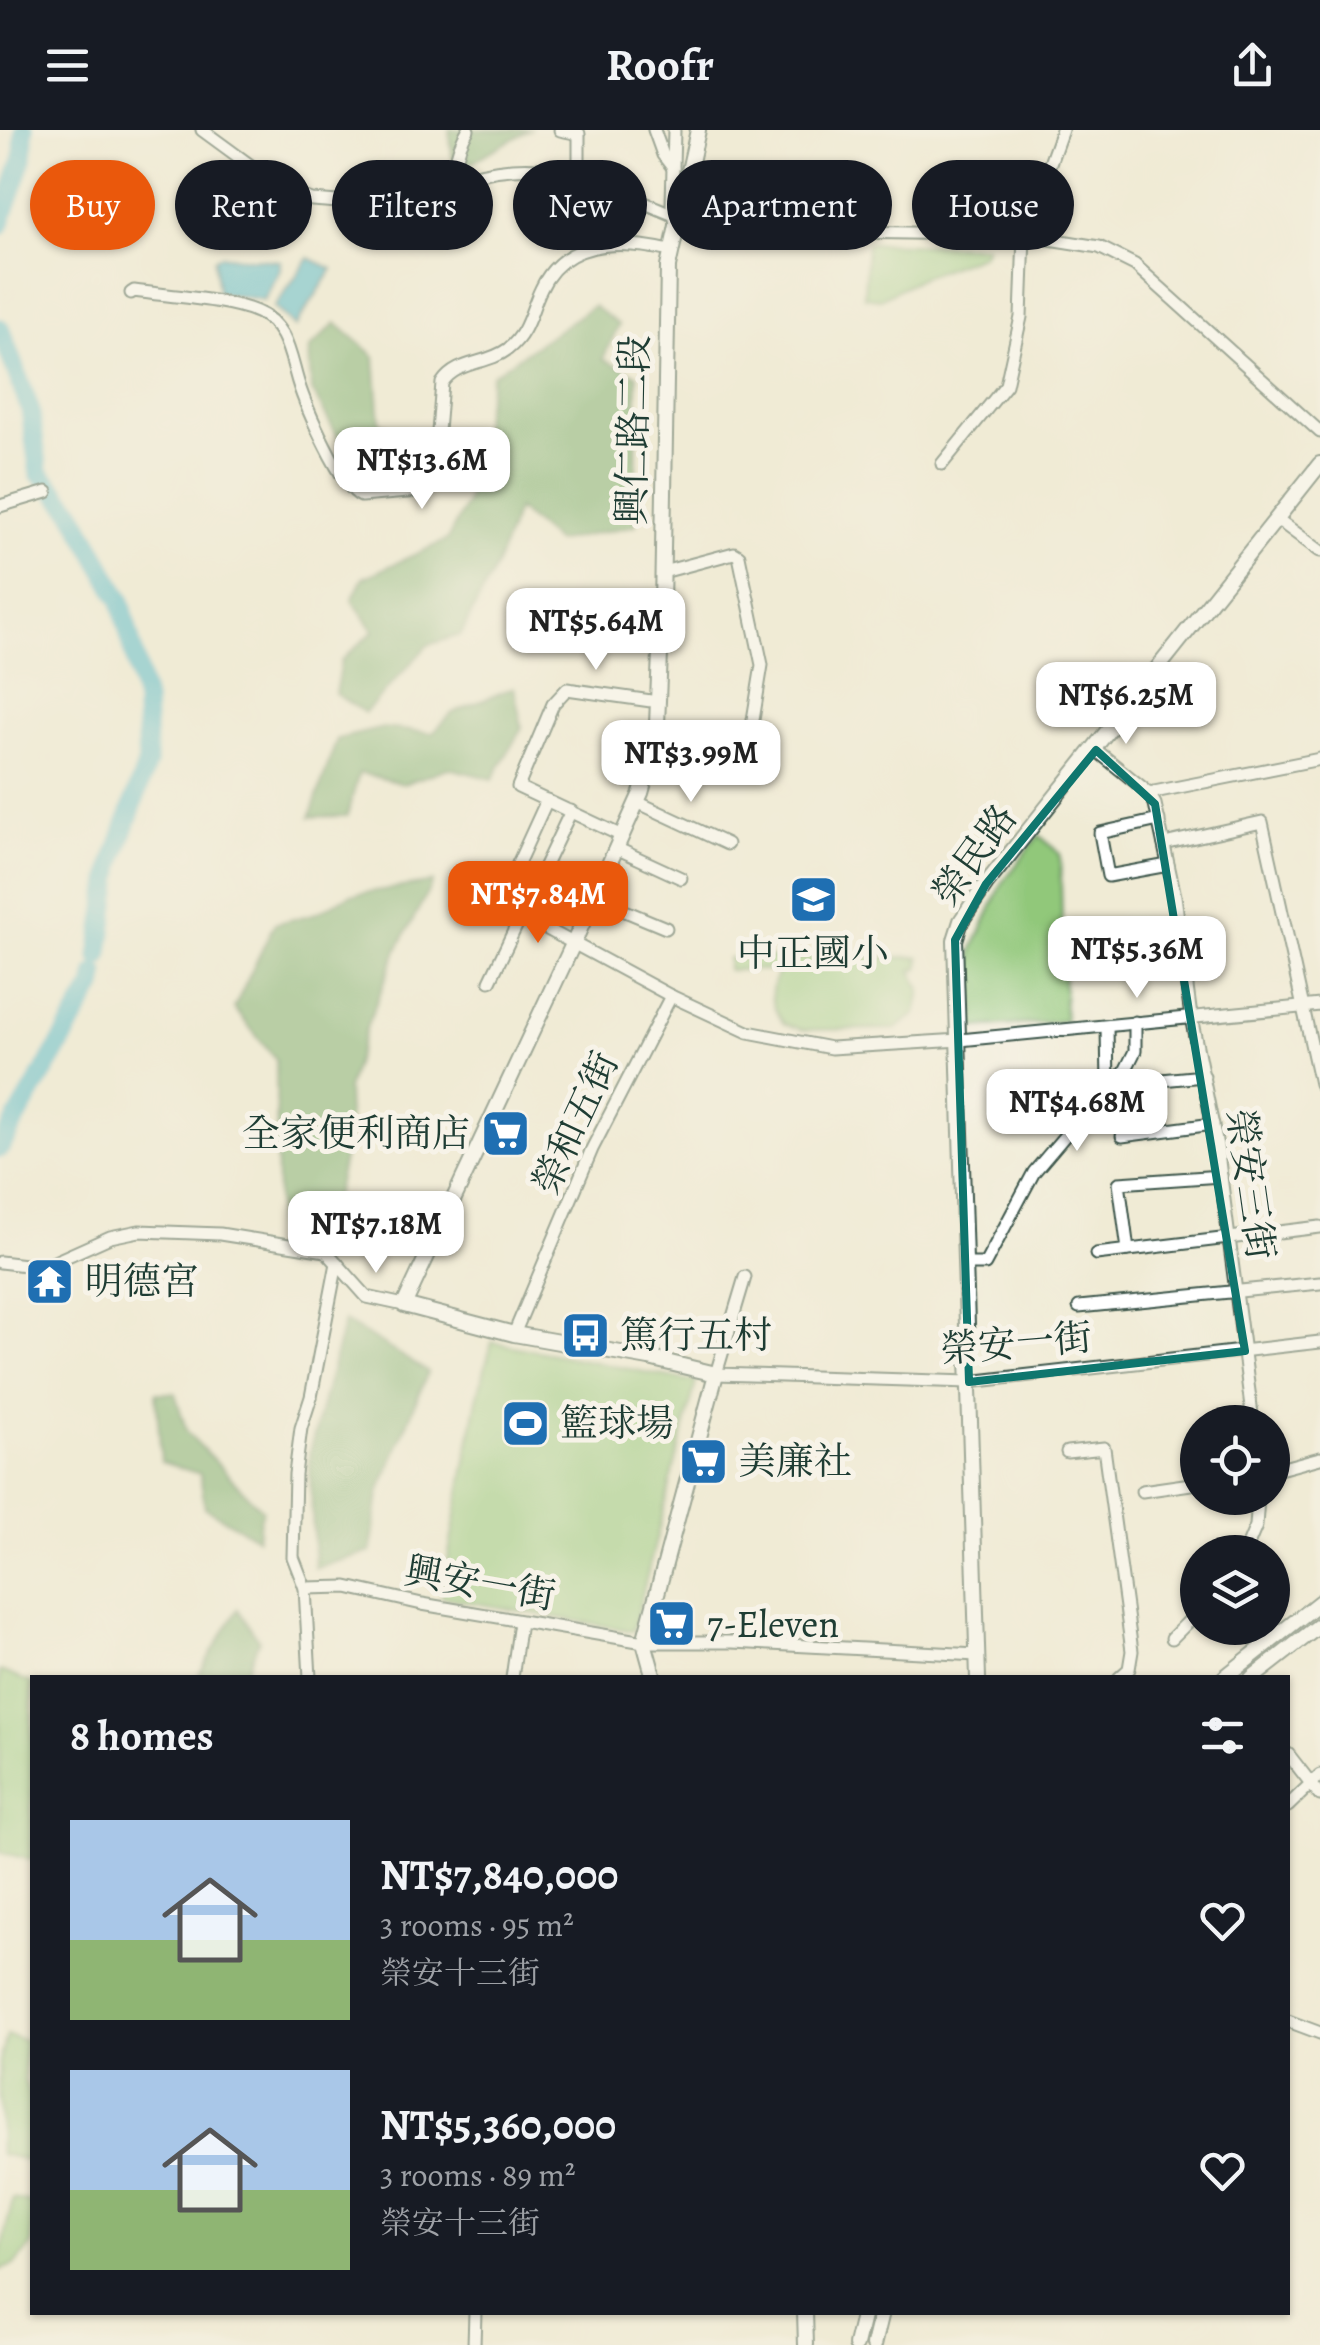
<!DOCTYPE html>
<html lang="en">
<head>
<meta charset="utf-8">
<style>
	:root { --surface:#171b24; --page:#20242c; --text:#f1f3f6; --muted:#9ea1a6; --accent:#ea580c }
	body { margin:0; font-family:Alegreya,"Noto Serif TC",serif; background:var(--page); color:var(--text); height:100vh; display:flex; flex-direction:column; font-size:38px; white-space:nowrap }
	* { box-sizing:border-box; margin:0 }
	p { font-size:32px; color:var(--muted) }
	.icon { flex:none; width:55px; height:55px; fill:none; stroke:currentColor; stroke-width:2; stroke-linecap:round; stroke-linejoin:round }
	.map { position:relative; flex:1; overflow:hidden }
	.details { position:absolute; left:30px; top:1545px; width:1260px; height:640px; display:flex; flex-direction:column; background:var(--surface); border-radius:0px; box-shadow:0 2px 8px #0004 }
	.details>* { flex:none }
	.banner { position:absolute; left:30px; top:30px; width:1260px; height:90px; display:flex; gap:20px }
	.tools { position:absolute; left:1180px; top:1275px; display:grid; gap:20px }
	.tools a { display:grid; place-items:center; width:110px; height:110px; border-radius:50%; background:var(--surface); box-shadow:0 2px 8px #0004; font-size:50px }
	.price { position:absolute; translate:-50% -85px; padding:0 22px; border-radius:20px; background:#fff; color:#222; font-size:32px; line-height:65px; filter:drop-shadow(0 2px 5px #0008) }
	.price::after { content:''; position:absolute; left:50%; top:60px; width:30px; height:22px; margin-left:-15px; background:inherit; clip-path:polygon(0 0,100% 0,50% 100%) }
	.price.current { background:var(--accent); color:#fff }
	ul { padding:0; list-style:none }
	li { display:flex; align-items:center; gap:30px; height:250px; padding:0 40px }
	li span { display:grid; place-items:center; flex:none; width:280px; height:200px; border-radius:0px; color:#555 }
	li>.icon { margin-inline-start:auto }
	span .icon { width:120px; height:120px; fill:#fffc; stroke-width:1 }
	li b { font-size:42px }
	h2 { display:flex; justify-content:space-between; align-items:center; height:120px; padding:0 40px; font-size:42px }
	.tag { padding:0 35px; border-radius:45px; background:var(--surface); box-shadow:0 2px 8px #0004; font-size:35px; line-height:90px }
	.tag.current { background:var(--accent); color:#fff }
	header { display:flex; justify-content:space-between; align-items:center; height:130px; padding:0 40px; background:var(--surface); font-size:45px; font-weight:700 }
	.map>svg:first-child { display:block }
	.green { fill:#91c87a; stroke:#588257; stroke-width:2.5 }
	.forest { fill:#74ac6a; stroke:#4a744f; stroke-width:2.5 }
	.water { fill:#4fb8cc; stroke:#377a80; stroke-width:2.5 }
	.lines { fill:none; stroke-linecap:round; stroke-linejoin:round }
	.river { stroke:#4fb8cc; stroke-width:20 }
	.minor-casing { stroke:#3e574c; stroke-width:15 }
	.tertiary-casing { stroke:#3e574c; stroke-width:18 }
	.minor { stroke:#fff; stroke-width:11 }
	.tertiary { stroke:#fff; stroke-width:14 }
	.marked { fill:none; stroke:#0f766e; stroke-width:8; stroke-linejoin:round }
	.labels { text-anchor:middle; stroke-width:10; stroke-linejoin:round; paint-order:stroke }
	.street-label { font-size:38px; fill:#1f3d34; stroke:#f7f3e8 }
	.poi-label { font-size:38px; fill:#1f3d34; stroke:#f7f3e8; text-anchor:start }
</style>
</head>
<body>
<header><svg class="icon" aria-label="menu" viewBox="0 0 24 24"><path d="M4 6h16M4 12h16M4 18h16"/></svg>Roofr<svg class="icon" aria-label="share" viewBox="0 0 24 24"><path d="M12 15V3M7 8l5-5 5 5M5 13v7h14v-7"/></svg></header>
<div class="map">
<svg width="1320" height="2215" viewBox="0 0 1320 2215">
	<rect width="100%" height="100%" fill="#f7f3e8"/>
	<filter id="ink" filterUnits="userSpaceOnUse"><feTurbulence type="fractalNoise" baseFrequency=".01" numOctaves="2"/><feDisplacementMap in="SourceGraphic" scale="20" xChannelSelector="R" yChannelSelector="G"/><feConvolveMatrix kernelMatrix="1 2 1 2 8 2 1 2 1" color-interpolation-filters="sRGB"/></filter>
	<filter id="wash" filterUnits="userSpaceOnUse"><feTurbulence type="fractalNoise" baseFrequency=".0048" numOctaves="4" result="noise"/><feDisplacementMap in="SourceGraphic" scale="40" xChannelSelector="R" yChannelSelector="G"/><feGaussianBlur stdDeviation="2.25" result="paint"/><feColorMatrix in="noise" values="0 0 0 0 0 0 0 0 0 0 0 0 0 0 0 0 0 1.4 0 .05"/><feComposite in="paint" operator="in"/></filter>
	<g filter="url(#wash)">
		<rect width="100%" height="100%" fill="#f0ebd5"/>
		<g class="green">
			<path d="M867 113 986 116 983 124 922 147 880 169 864 167Z"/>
			<path d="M1039 705 1060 724 1065 891 975 898 972 821 1002 754Z"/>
			<path d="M920 827 919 839 912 840 921 860 916 884 896 899 803 900 784 894C769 873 768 862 779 840H728V828Z"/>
			<path d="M492 1212 696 1252 633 1501 441 1467 477 1269Z"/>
			<path d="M0 1541 32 1553V1730L0 1722Z"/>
			<path d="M7 1906 25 1910 24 1949 32 1976V2031L0 2024V1932Z"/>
			<path d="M13 2069 32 2073V2115L14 2135 0 2140V2125Z"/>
		</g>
		<g class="forest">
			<path d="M449 0H529L454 42Z"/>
			<path d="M593 176 619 195 603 229 637 245 636 395 556 412 517 379 496 436 461 505 428 515 365 583 335 564 341 531 374 501 352 470 363 448 447 410 466 373 492 245Z"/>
			<path d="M336 193 375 226 380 293 404 302 403 327 350 329 311 259 309 219Z"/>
			<path d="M514 557 522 597 493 649 448 638 404 654 359 643 347 686 310 687 337 609 383 598 433 603 452 583Z"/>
			<path d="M433 752 398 818 368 893 347 960 349 1001 326 1110 277 1096 276 930 234 878 274 794 316 783 350 765Z"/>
			<path d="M344 1191 428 1242 379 1363 371 1422 315 1438 309 1324Z"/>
			<path d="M156 1263H175L187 1302 262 1380 257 1408 205 1378 200 1344 161 1332Z"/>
			<path d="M238 1479 259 1510 244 1547H197Z"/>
		</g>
		<g class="water">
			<path d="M220 125 280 131V140L264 170 218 163 214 129Z"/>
			<path d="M309 128 333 139 295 197 274 177Z"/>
		</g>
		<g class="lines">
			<g class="river">
				<path d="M0 95 23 28 24 0"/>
				<path d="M0 198 30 279 39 343 72 380 121 471 145 571 147 633 113 733 99 827"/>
				<path d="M0 1018 94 856 96 844"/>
			</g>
		</g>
	</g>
	<g filter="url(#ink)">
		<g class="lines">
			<defs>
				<g id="minor">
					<path d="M202 0 284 60 312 70 338 72 359 68 449 79 454 72C453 47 454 22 468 0"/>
					<path d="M560 0 579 4V46L674 85"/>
					<path d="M654 0 663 25 673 38"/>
					<path d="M674 0 672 75 677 99 1024 105 1099 117 1135 135 1320 302"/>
					<path d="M473 46C508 36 543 36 579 46"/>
					<path d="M131 163 134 161C168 166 227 169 257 182 287 194 290 226 298 252 305 275 341 358 361 366L419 361 430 351 435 338 442 253C457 230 487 235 508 219 529 202 530 181 541 159 565 107 623 110 670 121"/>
					<path d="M942 334 1006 255 1021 187 1024 105 1062 0"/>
					<path d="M0 376 47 362"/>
					<path d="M1277 389 1320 421"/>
					<path d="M663 442 734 423 739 426 762 535 753 590"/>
					<path d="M1096 620 1149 663 1155 674 1175 766 1191 887 1217 1016 1253 1292"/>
					<path d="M1149 663 1320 629"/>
					<path d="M637 672 727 714"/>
					<path d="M1159 690 1100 703 1108 746 1168 735"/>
					<path d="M622 706 518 657 553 574 567 559 658 572"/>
					<path d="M1164 714 1262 692 1320 954"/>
					<path d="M616 718 681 748"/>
					<path d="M473 759 671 866 748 902 831 918 960 910 1320 875"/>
					<path d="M594 768 666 798"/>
					<path d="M500 773 547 670"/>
					<path d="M490 851 571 681"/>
					<path d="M1107 897 1108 955"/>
					<path d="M1108 955 1204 946"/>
					<path d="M1122 1006 1213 994"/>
					<path d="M1128 1120 1119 1053 1221 1046"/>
					<path d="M1096 1124 1320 1097"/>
					<path d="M0 1132 43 1137 110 1107 139 1101 220 1104 326 1121 367 1167 404 1175"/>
					<path d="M967 1134H985L1034 1042 1108 955 1124 943 1135 921V892"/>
					<path d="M745 1147 716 1244 969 1252 1320 1212"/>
					<path d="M1079 1177 1320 1153"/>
					<path d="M514 1204 592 1019 671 866"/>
					<path d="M1067 1322 1104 1318 1132 1521 1129 1539 1119 1548"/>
					<path d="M1272 1341 1320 1328"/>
					<path d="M1142 1361 1198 1353"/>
					<path d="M1245 1422 1256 1396 1258 1368"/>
					<path d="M305 1458 347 1457 422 1474 644 1512H733L977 1525"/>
					<path d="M1172 1508 1198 1482"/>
					<path d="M310 1548 305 1458 293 1427 295 1344 301 1298 311 1267 337 1133"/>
					<path d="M512 1548 520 1492"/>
					<path d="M1288 1624 1320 1665"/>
					<path d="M1288 1676 1320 1645"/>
					<path d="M1288 1891 1320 1903"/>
					<path d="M474 2215 475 2182"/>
				</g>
				<g id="tertiary">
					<path d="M654 1548 644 1512 716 1244 649 1228 514 1204 404 1175 574 812 641 663 651 628 657 594 662 476 668 137 698 0"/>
					<path d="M978 1548 955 810 961 791 986 754 1320 334"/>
					<path d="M1224 1548 1320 1472"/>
					<path d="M1252 1548 1320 1495"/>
					<path d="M805 2182 806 2215"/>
					<path d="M856 2215 864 2182"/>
					<path d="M874 2215 882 2182"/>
				</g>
			</defs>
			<use href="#minor" class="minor-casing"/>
			<use href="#tertiary" class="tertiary-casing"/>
			<use href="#minor" class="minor"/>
			<use href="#tertiary" class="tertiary"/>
		</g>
	</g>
	<path d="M0 0H1320V2215H0ZM1096 620 1155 674 1245 1221 969 1252 955 810 986 754Z" fill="#f0ebd5" fill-opacity=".55" fill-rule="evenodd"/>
	<path class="marked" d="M1096 620 1155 674 1245 1221 969 1252 955 810 986 754Z"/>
	<defs>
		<symbol id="school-square" viewBox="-11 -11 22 22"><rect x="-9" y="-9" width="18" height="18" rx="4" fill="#1f6fb2" stroke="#f7f3e8"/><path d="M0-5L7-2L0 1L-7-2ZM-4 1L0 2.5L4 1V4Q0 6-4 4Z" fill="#fff"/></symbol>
		<symbol id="supermarket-square" viewBox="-11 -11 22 22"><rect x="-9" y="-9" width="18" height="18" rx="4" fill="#1f6fb2" stroke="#f7f3e8"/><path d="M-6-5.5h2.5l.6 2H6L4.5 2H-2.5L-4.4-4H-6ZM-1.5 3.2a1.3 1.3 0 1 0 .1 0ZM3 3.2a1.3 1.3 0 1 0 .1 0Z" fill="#fff"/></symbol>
		<symbol id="temple-square" viewBox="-11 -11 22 22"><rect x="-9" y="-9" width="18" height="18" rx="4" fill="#1f6fb2" stroke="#f7f3e8"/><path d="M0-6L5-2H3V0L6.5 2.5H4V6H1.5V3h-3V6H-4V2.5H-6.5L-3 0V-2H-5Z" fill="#fff"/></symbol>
		<symbol id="bus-square" viewBox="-11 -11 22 22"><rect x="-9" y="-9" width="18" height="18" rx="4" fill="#1f6fb2" stroke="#f7f3e8"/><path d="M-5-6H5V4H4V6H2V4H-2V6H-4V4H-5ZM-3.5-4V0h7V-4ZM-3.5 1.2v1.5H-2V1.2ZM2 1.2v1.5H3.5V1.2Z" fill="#fff"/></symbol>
		<symbol id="stadium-square" viewBox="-11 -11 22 22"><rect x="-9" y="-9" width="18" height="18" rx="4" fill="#1f6fb2" stroke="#f7f3e8"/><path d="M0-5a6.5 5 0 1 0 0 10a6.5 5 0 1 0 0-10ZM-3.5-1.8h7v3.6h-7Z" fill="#fff"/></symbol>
	</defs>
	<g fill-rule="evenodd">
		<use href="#school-square" x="786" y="742" width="55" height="55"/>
		<use href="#supermarket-square" x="478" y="976" width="55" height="55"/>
		<use href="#temple-square" x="22" y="1124" width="55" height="55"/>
		<use href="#bus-square" x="558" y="1178" width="55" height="55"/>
		<use href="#stadium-square" x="498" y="1266" width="55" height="55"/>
		<use href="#supermarket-square" x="676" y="1304" width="55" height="55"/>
		<use href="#supermarket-square" x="644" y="1466" width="55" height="55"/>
	</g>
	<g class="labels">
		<g class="street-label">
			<text transform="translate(633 300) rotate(-89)" y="13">興仁路二段</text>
			<text transform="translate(974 725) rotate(-54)" y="13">榮民路</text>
			<text transform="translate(575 993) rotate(-65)" y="13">榮和五街</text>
			<text transform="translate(1251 1054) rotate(82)" y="13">榮安三街</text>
			<text transform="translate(1016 1213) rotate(-5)" y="13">榮安一街</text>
			<text transform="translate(480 1453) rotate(10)" y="13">興安一街</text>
		</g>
		<g class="poi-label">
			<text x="813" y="836" text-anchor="middle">中正國小</text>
			<text x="470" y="1016" text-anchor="end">全家便利商店</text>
			<text x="85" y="1164">明德宮</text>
			<text x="620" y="1218">篤行五村</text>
			<text x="560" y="1306">籃球場</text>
			<text x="738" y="1344">美廉社</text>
			<text x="707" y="1507">7-Eleven</text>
		</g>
	</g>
</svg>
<div class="tools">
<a><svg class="icon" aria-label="locate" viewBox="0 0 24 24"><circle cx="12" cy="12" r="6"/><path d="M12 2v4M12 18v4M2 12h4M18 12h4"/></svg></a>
<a><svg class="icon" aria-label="layers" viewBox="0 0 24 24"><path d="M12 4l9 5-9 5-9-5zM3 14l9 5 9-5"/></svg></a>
</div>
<b class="price" style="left:422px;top:382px">NT$13.6M</b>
<b class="price" style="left:596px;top:543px">NT$5.64M</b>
<b class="price" style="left:1126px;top:617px">NT$6.25M</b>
<b class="price" style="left:691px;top:675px">NT$3.99M</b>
<b class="price current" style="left:538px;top:816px">NT$7.84M</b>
<b class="price" style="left:1137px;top:871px">NT$5.36M</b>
<b class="price" style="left:1077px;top:1024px">NT$4.68M</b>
<b class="price" style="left:376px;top:1146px">NT$7.18M</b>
<div class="banner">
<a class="tag current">Buy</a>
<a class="tag">Rent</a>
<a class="tag">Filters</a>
<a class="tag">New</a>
<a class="tag">Apartment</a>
<a class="tag">House</a>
</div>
<section class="details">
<h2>8 homes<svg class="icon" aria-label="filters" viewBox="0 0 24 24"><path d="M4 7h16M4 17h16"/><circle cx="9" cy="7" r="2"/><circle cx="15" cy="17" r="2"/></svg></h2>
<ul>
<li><span style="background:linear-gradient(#a9c7e8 60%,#8fb573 0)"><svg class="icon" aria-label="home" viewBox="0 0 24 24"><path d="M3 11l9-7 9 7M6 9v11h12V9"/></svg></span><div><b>NT$7,840,000</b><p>3 rooms · 95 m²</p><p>榮安十三街</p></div><svg class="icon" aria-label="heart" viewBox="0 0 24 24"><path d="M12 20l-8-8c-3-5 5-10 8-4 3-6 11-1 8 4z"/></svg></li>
<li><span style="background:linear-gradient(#a9c7e8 60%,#8fb573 0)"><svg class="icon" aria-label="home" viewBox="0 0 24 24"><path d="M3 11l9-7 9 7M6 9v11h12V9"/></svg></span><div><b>NT$5,360,000</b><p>3 rooms · 89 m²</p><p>榮安十三街</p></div><svg class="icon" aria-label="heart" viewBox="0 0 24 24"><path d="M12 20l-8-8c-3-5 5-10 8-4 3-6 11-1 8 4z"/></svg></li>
</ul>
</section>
</div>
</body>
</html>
